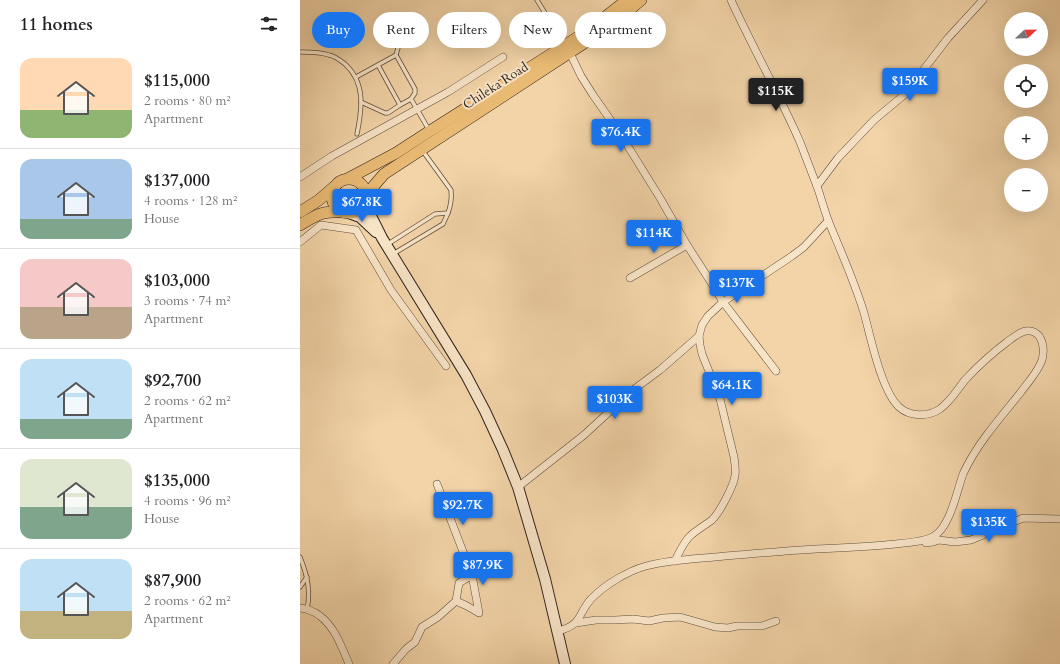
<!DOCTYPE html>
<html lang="en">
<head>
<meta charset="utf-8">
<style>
	:root { --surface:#fff; --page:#f2f2f2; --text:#202124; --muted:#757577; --line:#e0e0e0; --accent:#1a73e8 }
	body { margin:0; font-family:Cardo,serif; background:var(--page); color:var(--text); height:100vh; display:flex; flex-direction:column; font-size:15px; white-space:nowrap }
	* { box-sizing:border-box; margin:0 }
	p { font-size:13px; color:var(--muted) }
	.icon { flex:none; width:22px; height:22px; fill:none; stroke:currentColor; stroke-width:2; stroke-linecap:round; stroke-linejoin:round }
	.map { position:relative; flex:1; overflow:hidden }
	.drawer { display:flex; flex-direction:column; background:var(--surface); width:300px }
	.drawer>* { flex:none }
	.hud { position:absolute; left:12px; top:12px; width:380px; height:36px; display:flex; gap:8px }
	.needle { width:26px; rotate:68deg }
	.fabs { position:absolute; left:704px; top:12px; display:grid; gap:8px }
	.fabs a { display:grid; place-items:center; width:44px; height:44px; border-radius:50%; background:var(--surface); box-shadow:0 4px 16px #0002; font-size:20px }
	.price { position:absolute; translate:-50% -34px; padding:0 9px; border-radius:4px; background:var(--accent); color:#fff; font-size:13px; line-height:26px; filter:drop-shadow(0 1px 2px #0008) }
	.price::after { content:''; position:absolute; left:50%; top:24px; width:12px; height:9px; margin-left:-6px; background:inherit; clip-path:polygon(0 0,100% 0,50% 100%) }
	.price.on { background:#222; color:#fff }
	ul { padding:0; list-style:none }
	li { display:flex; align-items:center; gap:12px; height:100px; padding:0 20px }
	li+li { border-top:1px solid var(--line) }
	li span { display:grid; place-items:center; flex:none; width:112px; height:80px; border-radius:12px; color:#555 }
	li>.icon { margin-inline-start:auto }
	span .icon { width:48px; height:48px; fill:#fffc; stroke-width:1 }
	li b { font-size:17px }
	h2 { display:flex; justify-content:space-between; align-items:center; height:48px; padding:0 20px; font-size:17px }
	.tag { padding:0 14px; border-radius:18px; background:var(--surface); box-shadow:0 4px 16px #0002; font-size:14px; line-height:36px }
	.tag.on { background:var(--accent); color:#fff }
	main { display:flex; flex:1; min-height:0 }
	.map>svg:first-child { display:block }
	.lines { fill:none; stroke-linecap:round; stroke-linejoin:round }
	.service-casing { stroke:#604f3e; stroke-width:5 }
	.minor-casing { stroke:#604f3e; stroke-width:8 }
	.secondary-casing { stroke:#2f231b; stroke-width:12 }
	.trunk-casing { stroke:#2f231b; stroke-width:12 }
	.service { stroke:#f7e3c6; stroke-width:3.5 }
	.minor { stroke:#f7e3c6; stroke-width:7 }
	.secondary { stroke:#f7e3c6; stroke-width:10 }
	.trunk { stroke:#e9ba74; stroke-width:11 }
	.labels { text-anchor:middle; stroke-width:4; stroke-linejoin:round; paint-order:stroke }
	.street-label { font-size:13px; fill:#2f231b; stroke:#f7e3c6 }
</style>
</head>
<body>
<main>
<section class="drawer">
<h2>11 homes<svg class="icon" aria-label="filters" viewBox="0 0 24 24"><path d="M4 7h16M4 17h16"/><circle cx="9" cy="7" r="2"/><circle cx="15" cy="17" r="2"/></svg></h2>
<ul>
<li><span style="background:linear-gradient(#ffd9b3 65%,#8fb573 0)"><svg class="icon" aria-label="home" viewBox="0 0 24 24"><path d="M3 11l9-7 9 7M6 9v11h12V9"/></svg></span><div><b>$115,000</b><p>2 rooms · 80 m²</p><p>Apartment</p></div></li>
<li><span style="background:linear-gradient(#a9c7e8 75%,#7fa58c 0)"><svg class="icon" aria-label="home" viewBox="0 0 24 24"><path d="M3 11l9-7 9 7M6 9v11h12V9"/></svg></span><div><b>$137,000</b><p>4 rooms · 128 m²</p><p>House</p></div></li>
<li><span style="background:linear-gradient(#f6c9c9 60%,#b9a48a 0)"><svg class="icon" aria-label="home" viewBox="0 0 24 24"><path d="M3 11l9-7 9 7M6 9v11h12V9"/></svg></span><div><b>$103,000</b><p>3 rooms · 74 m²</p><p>Apartment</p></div></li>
<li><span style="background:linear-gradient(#bfe0f5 75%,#7fa58c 0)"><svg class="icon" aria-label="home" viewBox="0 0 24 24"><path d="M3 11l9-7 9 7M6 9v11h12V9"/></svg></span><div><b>$92,700</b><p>2 rooms · 62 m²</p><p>Apartment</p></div></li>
<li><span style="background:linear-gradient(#dfe7d0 60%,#7fa58c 0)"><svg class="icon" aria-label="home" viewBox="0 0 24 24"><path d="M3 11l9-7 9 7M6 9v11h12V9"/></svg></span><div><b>$135,000</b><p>4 rooms · 96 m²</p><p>House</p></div></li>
<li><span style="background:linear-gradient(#bfe0f5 65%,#c2b280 0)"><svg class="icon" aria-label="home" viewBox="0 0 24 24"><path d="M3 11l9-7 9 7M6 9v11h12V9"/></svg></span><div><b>$87,900</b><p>2 rooms · 62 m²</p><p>Apartment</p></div></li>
</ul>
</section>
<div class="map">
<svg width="760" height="664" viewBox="0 0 760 664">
	<rect width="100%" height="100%" fill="#f2d4a8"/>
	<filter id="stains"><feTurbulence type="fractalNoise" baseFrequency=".005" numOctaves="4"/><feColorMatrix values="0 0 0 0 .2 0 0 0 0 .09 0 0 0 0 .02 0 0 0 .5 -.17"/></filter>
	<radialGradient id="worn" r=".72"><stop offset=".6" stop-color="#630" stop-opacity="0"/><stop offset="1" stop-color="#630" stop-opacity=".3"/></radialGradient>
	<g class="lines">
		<defs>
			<g id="service">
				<path d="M237 0 264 44"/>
				<path d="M101 37 96 55 115 89V93L111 99 129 130"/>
				<path d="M1 52C10 52 20 52 29 55 35 56 40 60 45 64 66 83 62 109 57 134"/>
				<path d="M78 65 100 105 111 99"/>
				<path d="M56 77 96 55"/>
				<path d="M61 102 85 113H88L100 105"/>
				<path d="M88 244 135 214 148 213C151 205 152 199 151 190L122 150"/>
				<path d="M93 254 143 224 148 213"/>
				<path d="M0 557C7 575 11 590 7 610"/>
				<path d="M0 587 7 577"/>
			</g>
			<g id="minor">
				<path d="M270 53 281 76 293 95 321 135 360 198 387 245 414 287 423 302 476 371"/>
				<path d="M0 177 32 156 148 92 203 57"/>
				<path d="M517 186 538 158 574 120 604 95 648 38 683 0"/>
				<path d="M0 242 21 225 56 230 91 290 146 366"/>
				<path d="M330 278 387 245"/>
				<path d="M137 484 172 575"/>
				<path d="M218 487 284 435 333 390 360 370 399 336"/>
				<path d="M626 543 633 542 639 540 655 542 671 540 723 518 760 519"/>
				<path d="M375 561C379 552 383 544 389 537 396 530 404 526 412 520 420 512 433 487 435 476 436 470 435 464 434 457L420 399 402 354 400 345 399 336 402 325 408 316 423 302 492 256 504 247 528 221"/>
				<path d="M0 608C7 609 15 612 20 616 35 627 42 648 49 664"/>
				<path d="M276 623 296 620H315L333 619 349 621 363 618 380 617 415 627 428 628 437 626H462L476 621"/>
				<path d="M258 631C283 625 277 614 292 598 306 584 328 571 346 566 368 560 392 559 415 557 449 554 482 551 516 549 539 548 562 547 585 545 599 543 623 543 634 536 650 527 657 491 663 474 669 461 677 448 686 436 697 421 709 407 721 392 728 382 738 372 742 360 744 353 744 343 739 336 729 324 716 335 707 342 691 354 678 366 665 380 657 390 651 401 640 409 628 417 610 417 599 407 581 390 571 338 564 313 555 283 542 254 530 225 525 213 522 201 518 189 512 173 506 158 500 142 479 94 453 48 431 0"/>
				<path d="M93 664 106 649 115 642 122 627 138 617 156 601 159 583 172 575 179 613 167 606 156 601"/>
			</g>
			<g id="secondary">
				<path d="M66 200 70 214 82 238 166 375 185 411 203 450 218 487 245 579 265 664"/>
				<path d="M49 213 60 217 76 232"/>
			</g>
			<g id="trunk">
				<path d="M49 178 96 153 130 131 286 32 327 0"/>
				<circle cx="49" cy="196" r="17"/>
				<path d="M66 195 84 174 292 38 321 17 341 0"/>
				<path d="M0 212 19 200 34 187"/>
				<path d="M0 225C18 214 22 211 44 212"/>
			</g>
		</defs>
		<use href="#service" class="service-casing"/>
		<use href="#minor" class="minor-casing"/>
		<use href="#secondary" class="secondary-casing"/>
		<use href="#trunk" class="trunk-casing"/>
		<use href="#service" class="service"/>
		<use href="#minor" class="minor"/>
		<use href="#secondary" class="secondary"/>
		<use href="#trunk" class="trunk"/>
	</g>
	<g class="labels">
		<g class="street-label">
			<text transform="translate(195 85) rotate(-33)" y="5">Chileka Road</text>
		</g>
	</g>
	<rect width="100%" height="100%" filter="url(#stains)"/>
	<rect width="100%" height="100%" fill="url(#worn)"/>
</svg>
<div class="fabs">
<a><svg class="needle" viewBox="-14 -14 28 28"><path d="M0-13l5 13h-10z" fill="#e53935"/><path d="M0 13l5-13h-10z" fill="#757577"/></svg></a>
<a><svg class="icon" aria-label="locate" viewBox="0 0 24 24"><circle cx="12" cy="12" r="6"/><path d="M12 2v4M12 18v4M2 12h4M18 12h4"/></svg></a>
<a>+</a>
<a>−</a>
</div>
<b class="price" style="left:610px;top:102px">$159K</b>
<b class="price on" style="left:476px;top:112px">$115K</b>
<b class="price" style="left:321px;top:153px">$76.4K</b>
<b class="price" style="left:62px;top:223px">$67.8K</b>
<b class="price" style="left:354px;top:254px">$114K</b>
<b class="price" style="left:437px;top:304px">$137K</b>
<b class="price" style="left:432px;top:406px">$64.1K</b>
<b class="price" style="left:315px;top:420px">$103K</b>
<b class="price" style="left:163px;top:526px">$92.7K</b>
<b class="price" style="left:689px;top:543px">$135K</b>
<b class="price" style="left:183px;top:586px">$87.9K</b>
<div class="hud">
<a class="tag on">Buy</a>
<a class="tag">Rent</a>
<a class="tag">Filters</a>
<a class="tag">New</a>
<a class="tag">Apartment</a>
</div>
</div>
</main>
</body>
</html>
